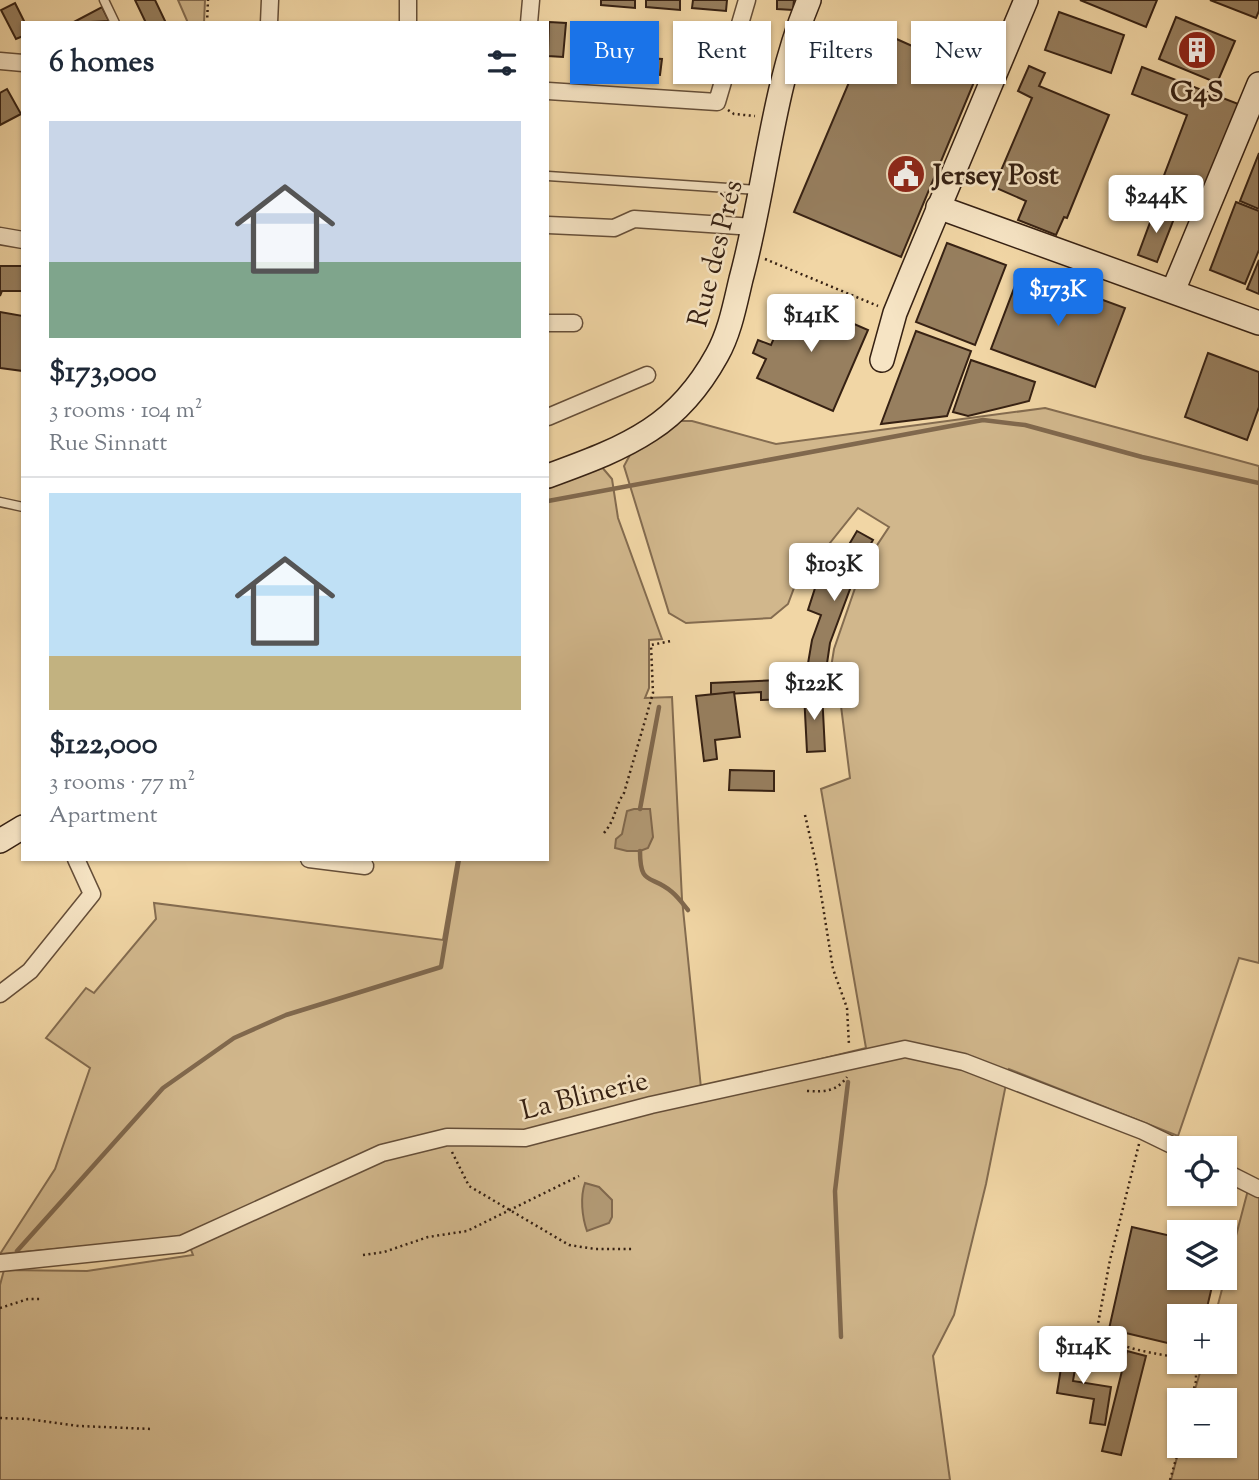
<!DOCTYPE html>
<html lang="en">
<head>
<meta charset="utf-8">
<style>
	:root { --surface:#fff; --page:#f6f6f7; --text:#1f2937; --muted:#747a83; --line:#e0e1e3; --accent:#1a73e8 }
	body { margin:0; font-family:"Sorts Mill Goudy",serif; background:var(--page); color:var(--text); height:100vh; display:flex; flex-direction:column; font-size:26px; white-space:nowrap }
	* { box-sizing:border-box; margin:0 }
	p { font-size:23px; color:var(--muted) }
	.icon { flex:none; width:38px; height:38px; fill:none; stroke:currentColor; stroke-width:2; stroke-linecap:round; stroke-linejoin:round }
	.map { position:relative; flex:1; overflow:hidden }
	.drawer { position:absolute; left:21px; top:21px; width:528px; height:840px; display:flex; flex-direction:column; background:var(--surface); border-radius:0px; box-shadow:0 2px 5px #0004 }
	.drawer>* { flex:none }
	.hud { position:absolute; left:570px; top:21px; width:583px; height:63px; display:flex; gap:14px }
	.controls { position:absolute; left:1167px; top:1136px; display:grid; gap:14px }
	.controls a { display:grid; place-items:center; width:70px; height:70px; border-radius:0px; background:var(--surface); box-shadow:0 2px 5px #0004; font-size:35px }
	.price { position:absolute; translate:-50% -60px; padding:0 16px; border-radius:7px; background:#fff; color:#222; font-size:23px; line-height:46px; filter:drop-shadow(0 2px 4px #0008) }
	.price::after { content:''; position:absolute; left:50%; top:42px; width:21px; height:16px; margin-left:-10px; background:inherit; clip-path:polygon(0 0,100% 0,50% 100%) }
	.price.selected { background:var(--accent); color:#fff }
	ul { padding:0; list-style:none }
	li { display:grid; align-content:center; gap:14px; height:371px; padding:0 28px }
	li+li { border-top:2px solid var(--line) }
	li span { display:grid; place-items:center; height:217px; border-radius:0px; color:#555 }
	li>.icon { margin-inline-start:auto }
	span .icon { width:126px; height:126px; fill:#fffc; stroke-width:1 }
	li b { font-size:30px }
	h2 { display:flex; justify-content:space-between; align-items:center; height:84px; padding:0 28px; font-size:30px }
	.chip { padding:0 24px; border-radius:0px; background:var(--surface); box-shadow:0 2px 5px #0004; font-size:24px; line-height:63px }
	.chip.selected { background:var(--accent); color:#fff }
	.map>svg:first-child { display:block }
	.green { fill:#d1b78c; stroke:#846c50; stroke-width:2 }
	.water { fill:#b19873; stroke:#80684d; stroke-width:2 }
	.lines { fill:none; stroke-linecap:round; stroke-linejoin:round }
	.stream { stroke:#80684d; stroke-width:4.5 }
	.building { fill:#977f5f; stroke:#362113; stroke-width:2 }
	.lane-casing { stroke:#654e38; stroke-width:11 }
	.street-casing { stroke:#654e38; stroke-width:19 }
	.secondary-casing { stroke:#362113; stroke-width:26 }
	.path { stroke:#362113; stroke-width:2.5; stroke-dasharray:2 3.5; stroke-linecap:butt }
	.lane { stroke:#f6e4c4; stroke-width:8 }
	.street { stroke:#f6e4c4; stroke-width:16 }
	.secondary { stroke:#f6e4c4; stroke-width:23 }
	.labels { text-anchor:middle; stroke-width:5; stroke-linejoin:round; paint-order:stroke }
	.poi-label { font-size:28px; font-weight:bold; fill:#362113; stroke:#f6e4c4 }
	.street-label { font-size:28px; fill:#362113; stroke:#f6e4c4 }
</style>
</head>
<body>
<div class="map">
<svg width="1259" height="1480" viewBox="0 0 1259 1480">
	<rect width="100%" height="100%" fill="#f1d6a5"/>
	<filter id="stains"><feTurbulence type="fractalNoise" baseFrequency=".00286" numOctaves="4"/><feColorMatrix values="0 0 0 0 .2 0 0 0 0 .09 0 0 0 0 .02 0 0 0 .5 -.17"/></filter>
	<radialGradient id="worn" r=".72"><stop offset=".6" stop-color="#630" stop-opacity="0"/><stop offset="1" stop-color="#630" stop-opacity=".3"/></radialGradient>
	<g class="green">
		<path d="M178 0H205L204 23H188Z"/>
		<path d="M1045 408 1259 466V963L1239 958 1178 1136 1009 1069 986 1184 954 1315 933 1356 950 1480H0V1285L4 1270 87 1271 193 1255 186 1237 0 1254 55 1169 90 1068 46 1038 86 988 94 993 156 919 154 903 443 940 457 859H548V485L601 466 612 479 618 518 662 639 649 640V688L645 698 672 697 682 899 701 1088 866 1048 821 789 850 778 839 690 829 680 834 649 862 568 889 527 858 508 794 588 788 604 771 618 686 623 669 613 624 466 631 453 679 421H692L776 444Z"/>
		<path d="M1248 1190 1259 1196V1480H1171L1180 1446H1225V1400H1192L1203 1362H1225V1316H1215Z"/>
	</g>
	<g class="water">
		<path d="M634 809H650L653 837 648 848 640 851H627L615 848 616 839 622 834 627 811Z"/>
		<path d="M585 1183 599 1187 612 1200V1217L609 1223 587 1231C582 1217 580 1197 585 1183Z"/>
	</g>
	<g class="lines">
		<g class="stream">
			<path d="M548 501 983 420 1025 425 1142 457 1259 483"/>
			<path d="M640 809 659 707"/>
			<path d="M640 851C640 887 651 874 672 892 678 897 683 904 688 910"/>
			<path d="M17 1251 163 1088 234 1038 286 1015 441 967 459 859"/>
			<path d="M841 1337 835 1191 848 1082"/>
		</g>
	</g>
	<g class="building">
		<path d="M135 0H155L166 23H146Z"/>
		<path d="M601 0H635V8L601 5Z"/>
		<path d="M646 0H680V10L646 7Z"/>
		<path d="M693 0H727L726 11 692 8Z"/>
		<path d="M777 0H794L793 10 777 9Z"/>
		<path d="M1080 0H1157L1146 27Z"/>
		<path d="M1210 0H1259V11L1256 18Z"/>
		<path d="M15 3 25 23H23V36L16 39 1 10Z"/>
		<path d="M102 7 109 21 72 23Z"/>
		<path d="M1059 12 1124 35 1111 73 1045 50Z"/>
		<path d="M1176 17 1235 41 1217 83 1159 59Z"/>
		<path d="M549 22 566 23 563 57 548 56Z"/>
		<path d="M872 28 977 75 901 257 794 212Z"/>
		<path d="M692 44 708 45 706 79 690 78Z"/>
		<path d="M603 53H616L615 77 581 75V57L603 58Z"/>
		<path d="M628 57 662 59 660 75 626 73Z"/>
		<path d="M1029 66 1045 73 1039 86 1109 115 1067 218 1064 217 1056 235 1018 220 1026 201 994 187 1032 98 1018 91Z"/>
		<path d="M1142 67 1241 105 1201 202 1160 186 1187 115 1132 94Z"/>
		<path d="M7 89 21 114 0 125V93Z"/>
		<path d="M1259 153V209L1240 201Z"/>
		<path d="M1236 202 1259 211V250L1245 284 1210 270Z"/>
		<path d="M1155 209 1175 216 1157 262 1138 255Z"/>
		<path d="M947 243 1006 265 975 345 916 322Z"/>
		<path d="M1259 260V294L1247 289Z"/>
		<path d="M0 266H23V291H2L0 296Z"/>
		<path d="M1021 270 1125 308 1095 387 991 349Z"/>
		<path d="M792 297 868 330 833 411 757 378 766 359 753 353 758 340 771 345Z"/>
		<path d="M0 312 23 316V371L0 368Z"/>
		<path d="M916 331 971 351 947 416 881 424Z"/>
		<path d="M1208 353 1259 372V407L1247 440 1185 417Z"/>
		<path d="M971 360 1035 382 1029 401 968 416 953 412Z"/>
		<path d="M857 531 873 540 859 565 830 643 825 677 806 675 812 640 821 615 808 610 817 582 832 587 840 560Z"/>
		<path d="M779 680V688L791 687 792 699 761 700V692L711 695V683Z"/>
		<path d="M734 692 740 737 715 740 717 759 704 761 696 696Z"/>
		<path d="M822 692 825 751 807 752 804 693Z"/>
		<path d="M730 770 774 771V791L729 790Z"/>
		<path d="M1132 1227 1180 1238V1278H1214L1205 1316H1180V1346L1109 1329Z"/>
		<path d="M1065 1343 1079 1345 1073 1381 1111 1387 1105 1425 1090 1423 1094 1399 1057 1393Z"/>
		<path d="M1127 1351 1146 1356 1121 1455 1102 1451Z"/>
	</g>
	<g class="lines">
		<defs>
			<g id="lane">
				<path d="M104 0 115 23"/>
				<path d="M548 176 758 190"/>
				<path d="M0 502 23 507"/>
			</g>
			<g id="street">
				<path d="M408 0V23"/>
				<path d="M269 23 270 0"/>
				<path d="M529 23 531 0"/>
				<path d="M0 61 23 63"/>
				<path d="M548 91 717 102 747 0"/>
				<path d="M548 225 614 228 634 219 754 227"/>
				<path d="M0 236 23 240"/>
				<path d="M548 323H574"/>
				<path d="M548 417 647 375"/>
				<path d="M309 859 365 866"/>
				<path d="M0 994 30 971 92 894 76 859"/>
				<path d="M1225 1172 1259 1189"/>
				<path d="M0 1263 182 1244 382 1153 447 1137 525 1138 651 1105 905 1049 964 1062 1143 1131 1180 1149"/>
			</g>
			<g id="secondary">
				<path d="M938 207 1259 323"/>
				<path d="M1173 291 1259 84"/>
				<path d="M882 360 895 313 911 274 1026 0"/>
				<path d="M548 476C583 463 618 451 650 430 678 412 701 384 717 355 730 332 735 304 741 279 766 187 772 88 809 0"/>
				<path d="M0 841 23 827"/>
			</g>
		</defs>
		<use href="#lane" class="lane-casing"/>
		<use href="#street" class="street-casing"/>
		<use href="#secondary" class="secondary-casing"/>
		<g class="path">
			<path d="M207 23 208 0"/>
			<path d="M728 110 734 114 755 116"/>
			<path d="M765 259 878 306"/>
			<path d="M805 815 816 863 833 969 847 1008 849 1045"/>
			<path d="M604 833C616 819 614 808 624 793L653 693 651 645 671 641"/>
			<path d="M807 1091C824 1092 836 1092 847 1077"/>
			<path d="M1139 1144 1110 1260 1097 1329C1113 1349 1155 1353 1180 1358"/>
			<path d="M452 1152 469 1186 569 1245 595 1249H632"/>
			<path d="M363 1255 384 1252 428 1237 467 1231 579 1176"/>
			<path d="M0 1308 28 1299H41"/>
			<path d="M1189 1362 1196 1369V1381L1191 1400"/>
			<path d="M0 1418 28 1419 79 1426 152 1429"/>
			<path d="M1170 1480 1180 1445"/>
		</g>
		<use href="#lane" class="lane"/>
		<use href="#street" class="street"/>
		<use href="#secondary" class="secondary"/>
	</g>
	<defs>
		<symbol id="building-disc" viewBox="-11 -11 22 22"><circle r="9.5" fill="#8f2418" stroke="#f6e4c4"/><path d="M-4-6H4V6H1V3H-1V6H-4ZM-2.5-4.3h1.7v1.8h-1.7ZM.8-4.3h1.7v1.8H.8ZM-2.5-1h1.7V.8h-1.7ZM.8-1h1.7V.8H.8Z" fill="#fff"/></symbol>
		<symbol id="civic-disc" viewBox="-11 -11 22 22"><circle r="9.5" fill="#8f2418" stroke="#f6e4c4"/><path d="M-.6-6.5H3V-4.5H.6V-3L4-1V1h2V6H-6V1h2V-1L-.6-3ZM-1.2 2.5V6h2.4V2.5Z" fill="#fff"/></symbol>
	</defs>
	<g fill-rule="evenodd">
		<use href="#building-disc" x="1175" y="28" width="44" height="44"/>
		<use href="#civic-disc" x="884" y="152" width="44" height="44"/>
	</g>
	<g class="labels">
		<g class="poi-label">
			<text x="1197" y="101">G4S</text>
			<text x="933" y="184" text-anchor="start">Jersey Post</text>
		</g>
		<g class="street-label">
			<text transform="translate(714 253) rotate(-76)" y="10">Rue des Prés</text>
			<text transform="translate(584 1094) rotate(-14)" y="10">La Blinerie</text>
		</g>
	</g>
	<rect width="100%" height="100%" filter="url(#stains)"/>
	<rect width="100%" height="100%" fill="url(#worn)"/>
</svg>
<div class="controls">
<a><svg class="icon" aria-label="locate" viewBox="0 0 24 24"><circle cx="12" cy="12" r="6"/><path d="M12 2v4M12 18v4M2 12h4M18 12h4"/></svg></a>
<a><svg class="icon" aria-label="layers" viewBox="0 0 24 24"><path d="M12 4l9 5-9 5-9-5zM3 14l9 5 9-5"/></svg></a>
<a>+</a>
<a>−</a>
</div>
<b class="price" style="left:1156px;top:235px">$244K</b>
<b class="price selected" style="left:1058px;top:328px">$173K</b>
<b class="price" style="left:811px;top:354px">$141K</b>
<b class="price" style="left:834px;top:603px">$103K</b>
<b class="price" style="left:814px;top:722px">$122K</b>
<b class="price" style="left:1083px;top:1386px">$114K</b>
<div class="hud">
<a class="chip selected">Buy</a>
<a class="chip">Rent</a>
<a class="chip">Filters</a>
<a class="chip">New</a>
</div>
<section class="drawer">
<h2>6 homes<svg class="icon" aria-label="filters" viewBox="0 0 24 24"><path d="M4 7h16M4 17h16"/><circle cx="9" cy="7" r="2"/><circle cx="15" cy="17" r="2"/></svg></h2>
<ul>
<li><span style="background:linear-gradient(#c9d6e8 65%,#7fa58c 0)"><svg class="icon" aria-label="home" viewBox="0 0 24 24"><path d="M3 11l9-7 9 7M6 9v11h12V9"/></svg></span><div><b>$173,000</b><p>3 rooms · 104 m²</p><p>Rue Sinnatt</p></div></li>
<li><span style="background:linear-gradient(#bfe0f5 75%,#c2b280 0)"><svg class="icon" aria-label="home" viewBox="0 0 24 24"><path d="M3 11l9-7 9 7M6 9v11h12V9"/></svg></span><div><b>$122,000</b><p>3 rooms · 77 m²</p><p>Apartment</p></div></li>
</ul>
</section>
</div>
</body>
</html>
